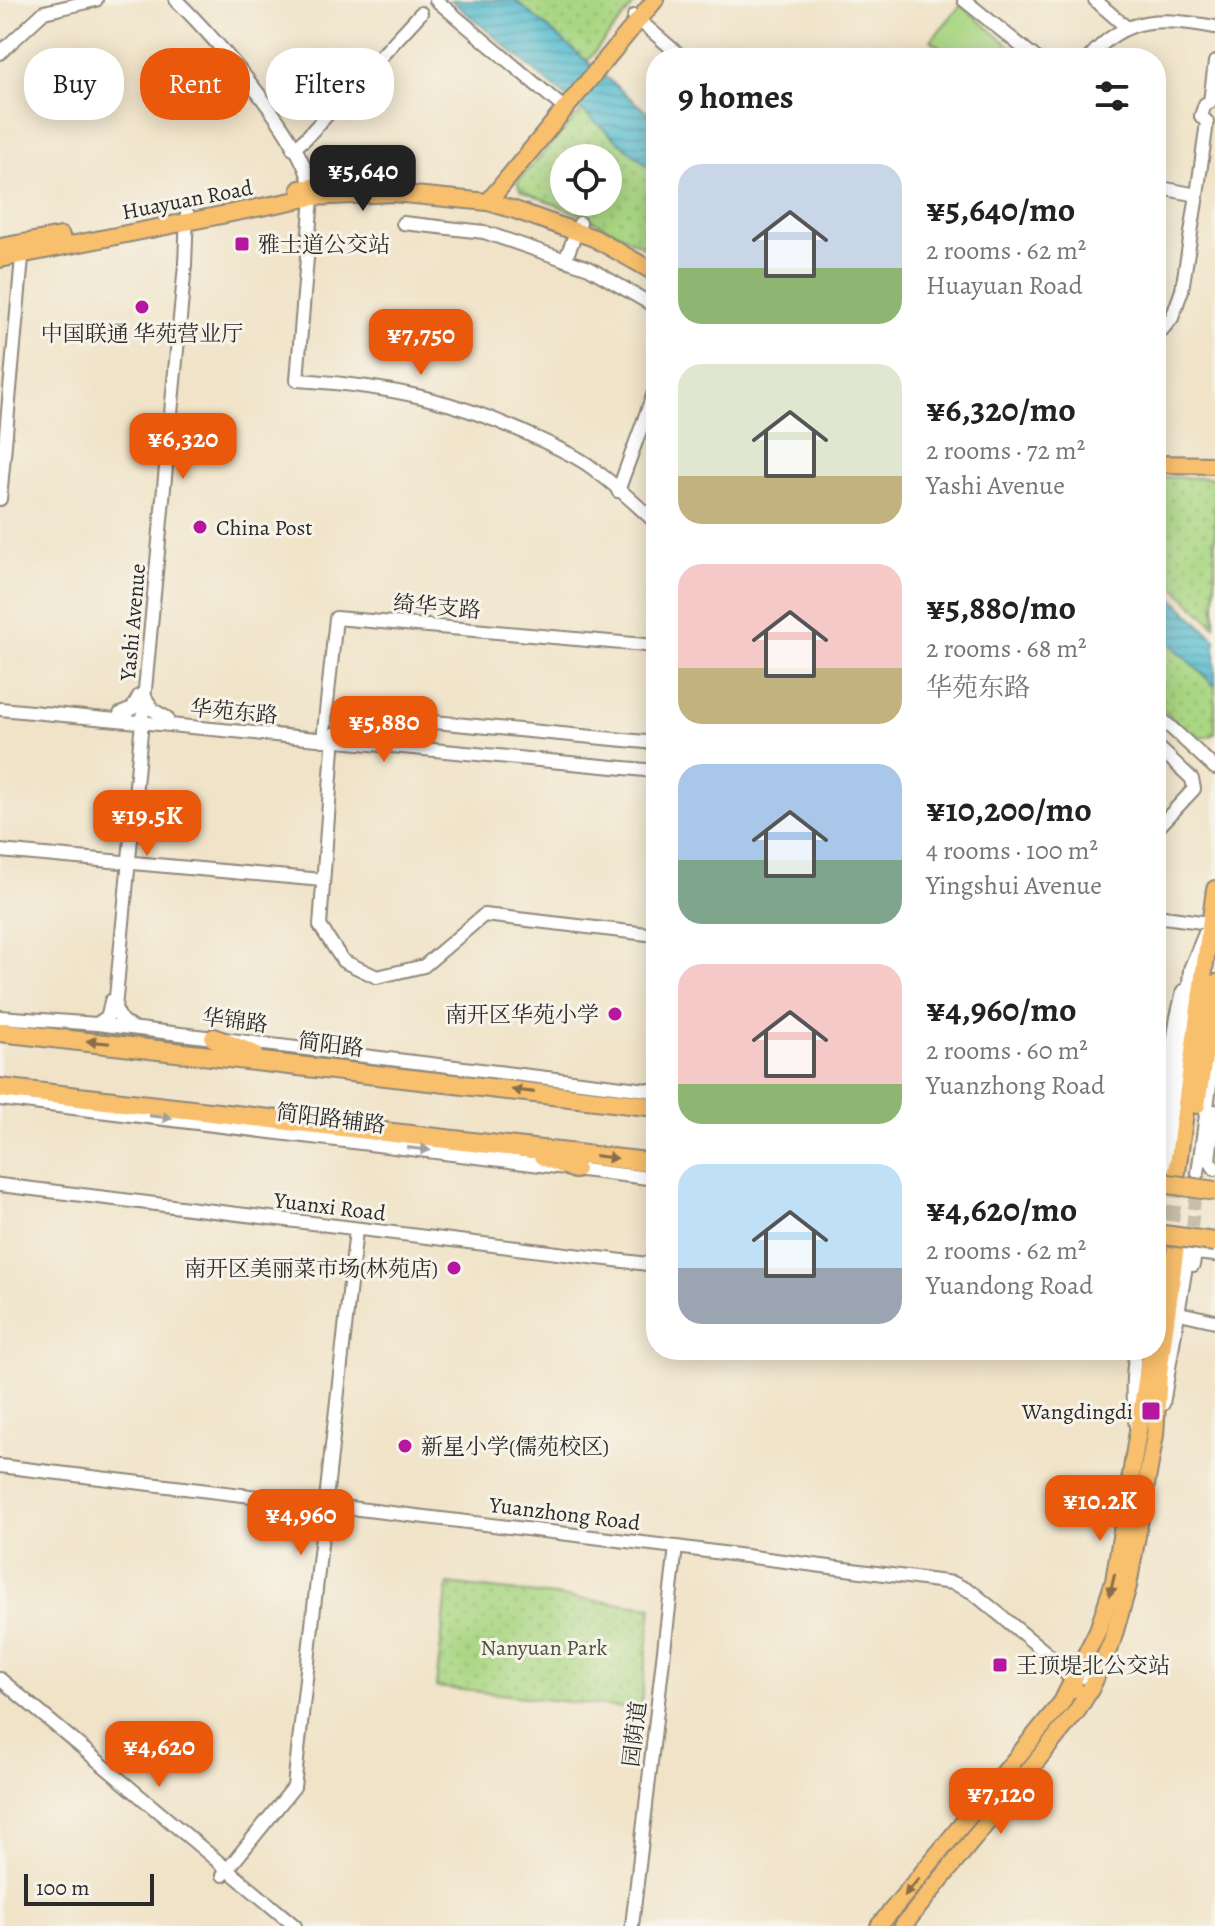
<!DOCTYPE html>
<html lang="en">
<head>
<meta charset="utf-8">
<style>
	:root { --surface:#fff; --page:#f2f2f2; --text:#222; --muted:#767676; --accent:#ea580c }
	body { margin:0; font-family:Alegreya,"Noto Serif SC",serif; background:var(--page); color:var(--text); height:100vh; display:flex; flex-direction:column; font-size:30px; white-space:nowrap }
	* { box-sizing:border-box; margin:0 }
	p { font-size:26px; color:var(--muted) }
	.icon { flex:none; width:44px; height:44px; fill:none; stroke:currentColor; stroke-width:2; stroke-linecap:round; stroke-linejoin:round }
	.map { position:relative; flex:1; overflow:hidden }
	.side { position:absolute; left:646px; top:48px; width:520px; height:1312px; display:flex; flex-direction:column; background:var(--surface); border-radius:32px; box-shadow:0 4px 20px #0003 }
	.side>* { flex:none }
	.banner { position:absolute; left:24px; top:48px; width:502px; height:72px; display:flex; gap:16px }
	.tools { position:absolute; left:550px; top:144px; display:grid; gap:16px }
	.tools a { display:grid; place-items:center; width:72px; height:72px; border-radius:50%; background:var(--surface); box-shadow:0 4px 20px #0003; font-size:40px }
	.scale { position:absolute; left:24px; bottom:20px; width:130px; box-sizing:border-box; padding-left:8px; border:4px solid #2b2b2b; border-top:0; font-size:22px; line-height:28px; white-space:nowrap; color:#2b2b2b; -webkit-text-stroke:6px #f7f3e8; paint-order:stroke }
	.price { position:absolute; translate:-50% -68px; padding:0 18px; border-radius:16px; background:var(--accent); color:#fff; font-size:26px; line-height:52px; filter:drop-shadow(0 2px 4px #0008) }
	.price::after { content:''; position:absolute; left:50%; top:48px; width:24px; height:18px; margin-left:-12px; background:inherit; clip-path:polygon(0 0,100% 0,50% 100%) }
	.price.selected { background:#222; color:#fff }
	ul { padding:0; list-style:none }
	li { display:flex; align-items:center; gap:24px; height:200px; padding:0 32px }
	li span { display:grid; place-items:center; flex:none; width:224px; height:160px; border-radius:24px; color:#555 }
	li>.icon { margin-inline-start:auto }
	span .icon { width:96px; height:96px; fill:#fffc; stroke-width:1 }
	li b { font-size:34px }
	h2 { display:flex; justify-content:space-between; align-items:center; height:96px; padding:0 32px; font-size:34px }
	.pill { padding:0 28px; border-radius:32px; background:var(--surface); box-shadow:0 4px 20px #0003; font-size:28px; line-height:72px }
	.pill.selected { background:var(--accent); color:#fff }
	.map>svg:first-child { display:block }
	.green { fill:#a9d682; stroke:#6a8056; stroke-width:2 }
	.park { fill:url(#park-dots); stroke:#6a8056; stroke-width:2; fill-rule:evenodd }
	.water { fill:url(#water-rules); stroke:#3e737d; stroke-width:2 }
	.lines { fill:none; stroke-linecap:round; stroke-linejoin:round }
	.minor-tunnel { stroke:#c9bea9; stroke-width:12; stroke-dasharray:12 6; stroke-linecap:butt }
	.major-tunnel { stroke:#c9bea9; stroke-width:16; stroke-dasharray:16 8; stroke-linecap:butt }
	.minor-casing { stroke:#8e877a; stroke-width:16 }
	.major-casing { stroke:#8e877a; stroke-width:20 }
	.highway-casing { stroke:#8e877a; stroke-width:22 }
	.minor { stroke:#fff; stroke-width:12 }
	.major { stroke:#f8bf6c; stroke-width:16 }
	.highway { stroke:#f8bf6c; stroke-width:18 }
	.highway-bridge-casing { stroke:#8e877a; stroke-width:22; stroke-linecap:butt }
	.highway-bridge { stroke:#f8bf6c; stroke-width:18 }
	.oneway { fill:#876e48 }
	.oneway2 { fill:#a0a0a0 }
	.poi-dot { fill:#b5179e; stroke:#f7f3e8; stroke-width:3 }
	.labels { text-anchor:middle; stroke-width:6; stroke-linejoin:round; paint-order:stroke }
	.street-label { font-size:22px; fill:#2b2b2b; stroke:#f7f3e8 }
	.poi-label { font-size:22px; fill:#2b2b2b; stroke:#f7f3e8; text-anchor:start }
	.park-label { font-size:22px; fill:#4a5641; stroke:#f7f3e8 }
</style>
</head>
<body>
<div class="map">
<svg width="1215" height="1926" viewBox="0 0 1215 1926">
	<defs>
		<pattern id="park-dots" width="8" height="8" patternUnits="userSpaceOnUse" patternTransform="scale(2)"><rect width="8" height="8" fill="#a9d682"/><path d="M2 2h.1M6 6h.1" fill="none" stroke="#92b870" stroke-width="1.8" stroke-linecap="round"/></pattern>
		<pattern id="water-rules" width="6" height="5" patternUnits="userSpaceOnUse" patternTransform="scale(2)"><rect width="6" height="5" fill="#52bbcf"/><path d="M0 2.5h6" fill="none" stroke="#4498a8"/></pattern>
	</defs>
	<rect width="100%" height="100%" fill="#f7f3e8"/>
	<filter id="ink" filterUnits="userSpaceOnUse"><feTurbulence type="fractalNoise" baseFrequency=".0125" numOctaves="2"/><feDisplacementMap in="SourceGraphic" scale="16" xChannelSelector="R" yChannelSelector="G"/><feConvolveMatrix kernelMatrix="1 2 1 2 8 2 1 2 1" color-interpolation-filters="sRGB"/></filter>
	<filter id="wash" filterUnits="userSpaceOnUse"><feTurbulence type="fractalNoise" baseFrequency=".006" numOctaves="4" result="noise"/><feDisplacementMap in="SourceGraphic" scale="32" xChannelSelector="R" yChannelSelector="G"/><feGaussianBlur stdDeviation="1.8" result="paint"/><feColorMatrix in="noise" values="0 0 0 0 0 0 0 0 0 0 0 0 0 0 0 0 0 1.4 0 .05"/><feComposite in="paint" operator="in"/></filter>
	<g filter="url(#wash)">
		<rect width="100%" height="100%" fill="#f0e3c8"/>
		<path class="green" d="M961 5 1012 48 1004 58H953L931 40Z"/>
		<g class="park">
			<path d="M515 0H638L587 61Z"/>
			<path d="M582 110 656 173V253L588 218 521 190 517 182ZM564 158H608V202H564Z"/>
			<path d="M1156 477 1215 478V626L1156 570Z"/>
			<path d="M1156 630 1215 686V733C1193 749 1171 716 1156 701Z"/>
			<path d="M448 1584 652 1607 640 1710 436 1687Z"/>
		</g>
		<g class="water">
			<path d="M451 0H515L656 120V173Z"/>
			<path d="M1156 582 1215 639V686L1156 630Z"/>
		</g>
	</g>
	<g filter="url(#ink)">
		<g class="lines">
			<g class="minor-tunnel">
				<path d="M1156 1227 1162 1179"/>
				<path d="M1190 1245 1197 1183"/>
			</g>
			<path class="major-tunnel" d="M1168 1245 1177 1173"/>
			<defs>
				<g id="minor">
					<path d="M176 0C213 36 312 146 312 197L297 380C390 386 458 400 543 441 561 450 581 458 596 471 617 486 637 505 656 523"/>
					<path d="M436 0 565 109"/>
					<path d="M964 0 1036 58"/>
					<path d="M1095 0 1126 27"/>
					<path d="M634 16 683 58"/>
					<path d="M0 53 44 12 96 0"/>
					<path d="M1089 58C1126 14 1163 18 1215 27"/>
					<path d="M293 149 305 139 421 13"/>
					<path d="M1156 187 1197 195 1182 290 1172 318 1156 337"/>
					<path d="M1197 195 1207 122 1201 116 1205 104 1210 102 1215 62"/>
					<path d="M403 223 484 232 589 268 656 307"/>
					<path d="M565 260 580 223"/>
					<path d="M618 491 656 387"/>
					<path d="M0 499 23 247"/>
					<path d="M145 697 153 710 167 718"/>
					<path d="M0 709 656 771"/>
					<path d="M120 714 132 709 139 696"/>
					<path d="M350 714 656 743"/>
					<path d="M1156 714 1215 768"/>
					<path d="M334 734 320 926 343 961 377 977 424 966 484 915 656 935"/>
					<path d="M323 740 336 618 656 646"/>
					<path d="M1156 745 1192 779 1194 789 1156 830"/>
					<path d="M0 851 322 880"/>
					<path d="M1156 916 1209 923"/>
					<path d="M0 1017 97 1024 656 1091"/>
					<path d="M97 1024 108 1016 111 1001"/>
					<path d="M132 1028 121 1020 115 1008 185 265 187 212"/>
					<path d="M0 1099 656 1179"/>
					<path d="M1215 1111 1209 1160 1215 1169"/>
					<path d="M1156 1152 1177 1017 1183 991"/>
					<path d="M1164 1167 1187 1017 1190 969 1205 933"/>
					<path d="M1198 1173 1215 1049"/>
					<path d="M0 1185 656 1265"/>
					<path d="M1193 1265 1195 1253 1215 1255"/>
					<path d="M1184 1314 1215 1321"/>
					<path d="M1163 1404 1189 1248"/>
					<path d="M1136 1426C1131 1399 1132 1377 1136 1350"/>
					<path d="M0 1466 676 1547 953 1583 972 1592 1061 1665 1094 1682"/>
					<path d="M0 1679 295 1926"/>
					<path d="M223 1875 294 1787 356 1230"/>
					<path d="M632 1926 676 1547"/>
				</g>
				<g id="major">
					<path d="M300 189 347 182H376"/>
					<path d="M488 202 655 0"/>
					<path d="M0 247 61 236"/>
					<path d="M0 259 312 197 393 193 488 202 515 210 594 238 656 273"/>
					<path d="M1156 464 1215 465"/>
					<path d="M1197 1105 1215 983"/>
					<path d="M1177 1172 1215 889"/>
					<path d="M1061 1665 1072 1678 1075 1689"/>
					<path d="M879 1926 1062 1702 1098 1630 1114 1581 1151 1350"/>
					<path d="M903 1926 1077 1711 1091 1688 1112 1641 1128 1586 1155 1435 1159 1373 1176 1246"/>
				</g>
				<g id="highway">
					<path d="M0 1032 656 1107"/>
					<path d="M214 1038 253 1054"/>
					<path d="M0 1088 656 1163"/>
					<path d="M543 1156 575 1169"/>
				</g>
			</defs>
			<use href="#minor" class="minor-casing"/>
			<use href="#major" class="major-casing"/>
			<use href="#highway" class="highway-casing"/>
			<use href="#minor" class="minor"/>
			<use href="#major" class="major"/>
			<use href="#highway" class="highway"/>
			<defs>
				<g id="highway-bridge">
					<path d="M1156 1182 1215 1191"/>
					<path d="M1156 1234 1215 1242"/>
				</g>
			</defs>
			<use href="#highway-bridge" class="highway-bridge-casing"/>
			<use href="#highway-bridge" class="highway-bridge"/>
		</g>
		<defs><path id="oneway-solid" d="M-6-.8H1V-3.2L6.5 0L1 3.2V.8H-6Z" transform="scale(2)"/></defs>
		<g class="oneway">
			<use href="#oneway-solid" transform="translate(98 1042) rotate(-174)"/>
			<use href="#oneway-solid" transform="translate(523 1091) rotate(-173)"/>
			<use href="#oneway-solid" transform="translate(606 1157) rotate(7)"/>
			<use href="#oneway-solid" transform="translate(1112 1585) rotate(103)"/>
			<use href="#oneway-solid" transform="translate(912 1887) rotate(130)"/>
		</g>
		<g class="oneway2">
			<use href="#oneway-solid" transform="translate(161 1117) rotate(7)"/>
			<use href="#oneway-solid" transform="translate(419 1149) rotate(7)"/>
		</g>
	</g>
	<g class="poi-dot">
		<rect x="234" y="236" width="16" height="16" rx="4"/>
		<circle cx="142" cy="307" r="8"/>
		<circle cx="200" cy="527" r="8"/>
		<circle cx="615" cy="1014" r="8"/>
		<circle cx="454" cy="1268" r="8"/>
		<rect x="1141" y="1401" width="20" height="20" rx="4"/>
		<circle cx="405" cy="1446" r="8"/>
		<rect x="992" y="1657" width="16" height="16" rx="4"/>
	</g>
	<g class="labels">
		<g class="street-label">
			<text transform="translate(187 199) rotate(-11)" y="8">Huayuan Road</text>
			<text transform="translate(437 606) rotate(5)" y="8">绮华支路</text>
			<text transform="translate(132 622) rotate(-85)" y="8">Yashi Avenue</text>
			<text transform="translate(234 711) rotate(5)" y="8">华苑东路</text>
			<text transform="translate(235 1020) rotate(7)" y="8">华锦路</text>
			<text transform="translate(331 1044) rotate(7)" y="8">简阳路</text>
			<text transform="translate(331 1118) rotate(7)" y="8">简阳路辅路</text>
			<text transform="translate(330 1206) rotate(7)" y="8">Yuanxi Road</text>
			<text transform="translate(565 1513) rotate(7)" y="8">Yuanzhong Road</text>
			<text transform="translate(634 1734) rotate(-83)" y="8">园荫道</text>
		</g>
		<g class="poi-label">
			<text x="258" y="252">雅士道公交站</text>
			<text x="142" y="341" text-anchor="middle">中国联通 华苑营业厅</text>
			<text x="216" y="535">China Post</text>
			<text x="599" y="1022" text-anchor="end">南开区华苑小学</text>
			<text x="438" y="1276" text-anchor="end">南开区美丽菜市场(林苑店)</text>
			<text x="1133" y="1419" text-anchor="end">Wangdingdi</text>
			<text x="421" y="1454">新星小学(儒苑校区)</text>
			<text x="1016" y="1673">王顶堤北公交站</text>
		</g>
		<g class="park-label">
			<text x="544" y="1655">Nanyuan Park</text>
		</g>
	</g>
</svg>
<div class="tools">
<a><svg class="icon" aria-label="locate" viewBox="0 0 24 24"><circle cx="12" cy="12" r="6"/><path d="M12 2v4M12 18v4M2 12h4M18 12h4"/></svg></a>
</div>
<div class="scale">100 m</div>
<b class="price selected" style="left:363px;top:213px">¥5,640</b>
<b class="price" style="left:421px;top:377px">¥7,750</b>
<b class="price" style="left:183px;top:481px">¥6,320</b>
<b class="price" style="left:384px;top:764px">¥5,880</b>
<b class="price" style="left:147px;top:858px">¥19.5K</b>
<b class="price" style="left:1100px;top:1543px">¥10.2K</b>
<b class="price" style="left:301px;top:1557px">¥4,960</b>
<b class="price" style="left:159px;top:1789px">¥4,620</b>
<b class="price" style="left:1001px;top:1836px">¥7,120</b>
<div class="banner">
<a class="pill">Buy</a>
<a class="pill selected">Rent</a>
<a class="pill">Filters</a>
</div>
<section class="side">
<h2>9 homes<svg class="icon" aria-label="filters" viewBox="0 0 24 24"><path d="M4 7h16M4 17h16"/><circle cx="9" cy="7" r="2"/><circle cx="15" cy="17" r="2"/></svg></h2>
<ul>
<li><span style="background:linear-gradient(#c9d6e8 65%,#8fb573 0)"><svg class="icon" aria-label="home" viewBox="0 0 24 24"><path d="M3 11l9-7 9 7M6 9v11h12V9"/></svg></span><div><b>¥5,640/mo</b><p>2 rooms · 62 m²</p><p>Huayuan Road</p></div></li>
<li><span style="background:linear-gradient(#dfe7d0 70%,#c2b280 0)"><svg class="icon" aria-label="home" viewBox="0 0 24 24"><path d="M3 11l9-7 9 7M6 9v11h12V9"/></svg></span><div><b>¥6,320/mo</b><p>2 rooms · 72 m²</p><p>Yashi Avenue</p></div></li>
<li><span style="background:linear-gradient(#f6c9c9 65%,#c2b280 0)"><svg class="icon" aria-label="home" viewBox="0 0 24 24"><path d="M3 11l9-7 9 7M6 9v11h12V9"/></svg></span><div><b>¥5,880/mo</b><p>2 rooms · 68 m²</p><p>华苑东路</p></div></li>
<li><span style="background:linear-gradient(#a9c7e8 60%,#7fa58c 0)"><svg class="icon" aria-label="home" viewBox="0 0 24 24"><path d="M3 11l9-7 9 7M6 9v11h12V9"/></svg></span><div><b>¥10,200/mo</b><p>4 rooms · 100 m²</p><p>Yingshui Avenue</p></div></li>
<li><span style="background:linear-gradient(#f6c9c9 75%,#8fb573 0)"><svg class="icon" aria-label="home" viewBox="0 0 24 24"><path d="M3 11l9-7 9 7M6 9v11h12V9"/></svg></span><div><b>¥4,960/mo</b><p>2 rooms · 60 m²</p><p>Yuanzhong Road</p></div></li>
<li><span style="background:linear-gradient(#bfe0f5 65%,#9aa5b1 0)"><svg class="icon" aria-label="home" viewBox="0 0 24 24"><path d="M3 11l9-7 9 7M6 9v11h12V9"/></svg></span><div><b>¥4,620/mo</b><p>2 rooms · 62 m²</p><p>Yuandong Road</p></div></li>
</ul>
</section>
</div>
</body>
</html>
